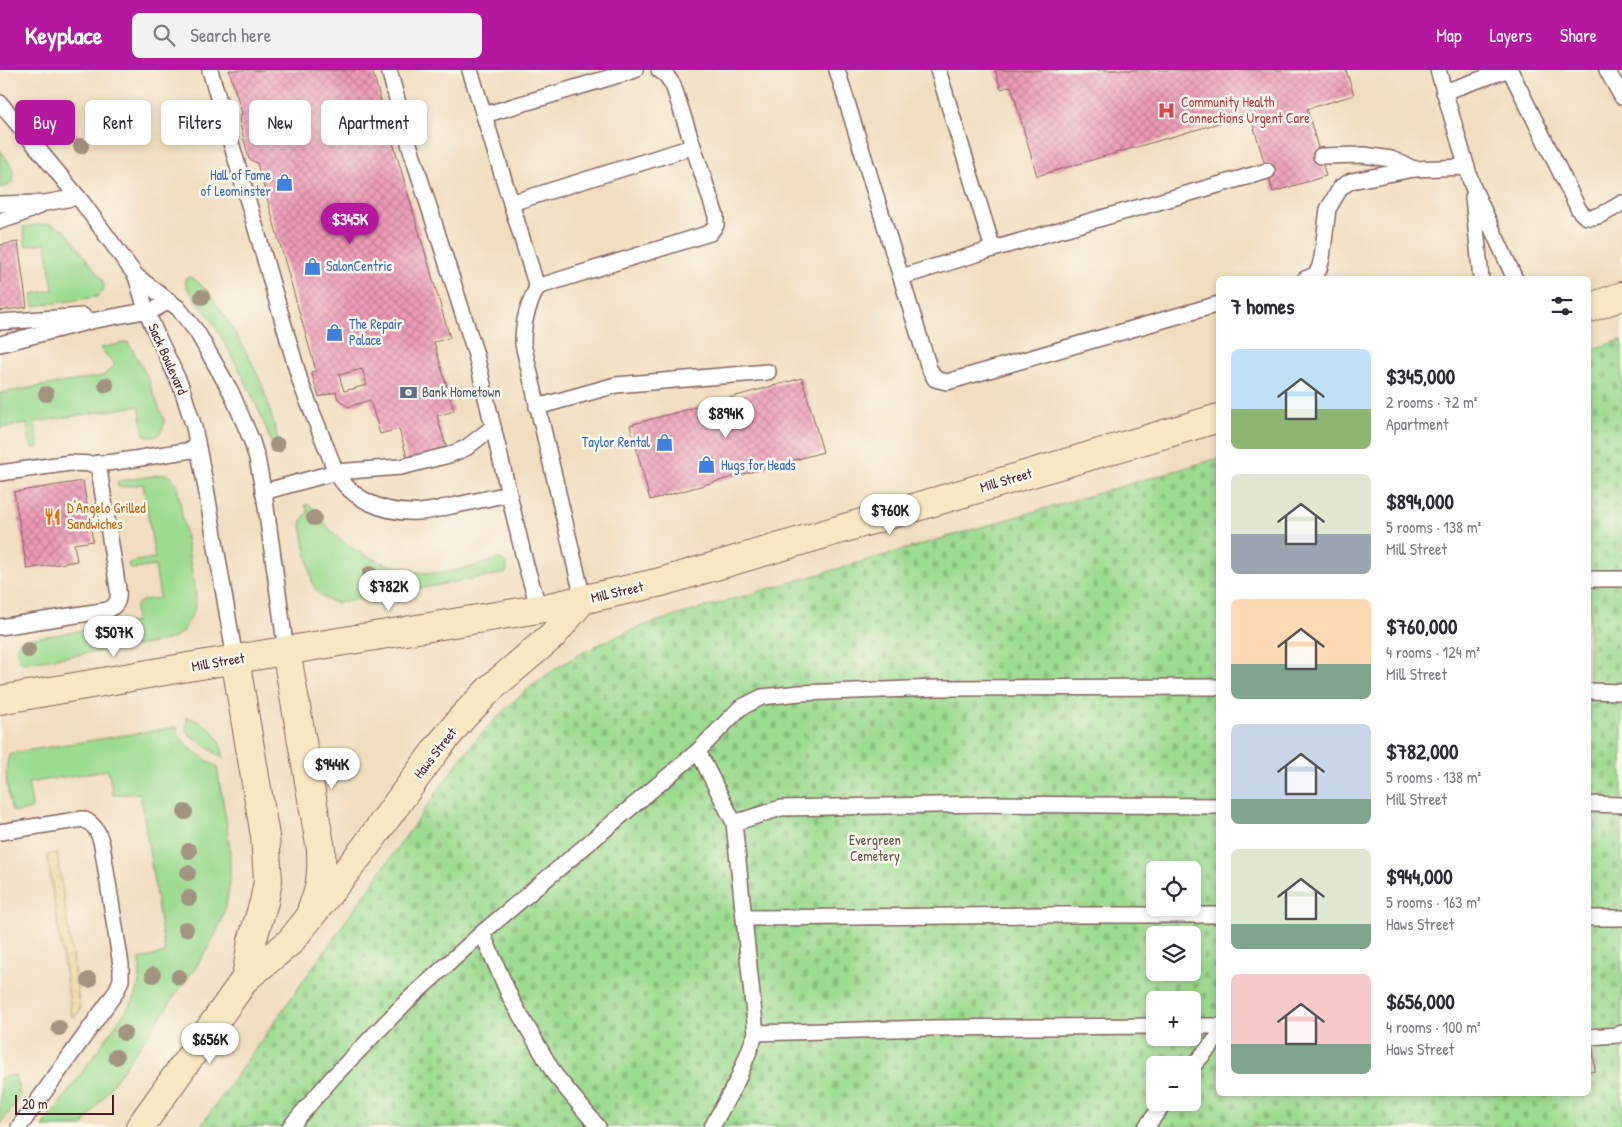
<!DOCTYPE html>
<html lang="en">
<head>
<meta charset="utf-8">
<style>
	:root { --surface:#fff; --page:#f2f2f3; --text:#2b2b33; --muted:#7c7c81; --accent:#b5179e }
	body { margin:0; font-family:"Patrick Hand",sans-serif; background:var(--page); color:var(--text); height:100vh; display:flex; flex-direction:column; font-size:19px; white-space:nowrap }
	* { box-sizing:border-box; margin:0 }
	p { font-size:16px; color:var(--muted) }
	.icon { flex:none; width:28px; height:28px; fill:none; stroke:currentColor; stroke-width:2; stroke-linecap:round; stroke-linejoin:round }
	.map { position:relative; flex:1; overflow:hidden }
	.panel { position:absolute; left:1216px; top:206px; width:375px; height:820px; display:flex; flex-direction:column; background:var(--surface); border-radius:8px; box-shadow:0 2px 8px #0003 }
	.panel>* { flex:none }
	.hud { position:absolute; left:15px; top:30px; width:475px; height:45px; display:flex; gap:10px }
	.controls { position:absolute; left:1146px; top:791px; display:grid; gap:10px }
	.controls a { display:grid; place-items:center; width:55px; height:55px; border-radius:8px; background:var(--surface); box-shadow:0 2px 8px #0003; font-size:25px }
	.scale { position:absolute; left:15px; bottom:12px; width:99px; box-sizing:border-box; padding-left:5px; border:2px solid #4a1f2b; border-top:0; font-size:14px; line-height:18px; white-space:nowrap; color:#4a1f2b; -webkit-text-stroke:4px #fbf7ec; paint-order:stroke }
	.price { position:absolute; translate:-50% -42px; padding:0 11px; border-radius:18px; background:#fff; color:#222; font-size:16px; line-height:32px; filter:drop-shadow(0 1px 2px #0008) }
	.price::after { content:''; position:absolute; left:50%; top:30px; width:15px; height:11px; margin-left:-8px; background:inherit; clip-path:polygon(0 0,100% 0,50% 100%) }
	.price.on { background:var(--accent); color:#fff }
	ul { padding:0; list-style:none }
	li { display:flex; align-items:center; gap:15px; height:125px; padding:0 15px }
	li span { display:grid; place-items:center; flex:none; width:140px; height:100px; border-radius:8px; color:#555 }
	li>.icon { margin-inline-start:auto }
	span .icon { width:60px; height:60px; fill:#fffc; stroke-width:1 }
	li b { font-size:21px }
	h2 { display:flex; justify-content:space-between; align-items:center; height:60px; padding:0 15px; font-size:21px }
	.tag { padding:0 18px; border-radius:8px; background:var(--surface); box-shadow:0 2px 8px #0003; font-size:18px; line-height:45px }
	.tag.on { background:var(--accent); color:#fff }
	header { display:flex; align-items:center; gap:30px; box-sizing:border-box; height:70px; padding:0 25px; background:var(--accent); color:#fff }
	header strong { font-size:24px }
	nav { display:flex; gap:28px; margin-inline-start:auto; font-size:18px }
	.search { width:350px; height:45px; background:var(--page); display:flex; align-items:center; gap:12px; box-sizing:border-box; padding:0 18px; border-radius:8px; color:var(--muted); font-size:19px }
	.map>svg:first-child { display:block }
	.green { fill:#9cdb90; stroke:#737d5e }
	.sand { fill:url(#sand-dots); stroke:#9c7c64 }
	.cemetery { fill:url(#cemetery-stones); stroke:#737d5e; fill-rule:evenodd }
	.building { fill:url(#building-cross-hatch); fill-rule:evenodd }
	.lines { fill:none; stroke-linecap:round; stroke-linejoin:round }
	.lane-casing { stroke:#84625f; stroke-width:18 }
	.secondary-casing { stroke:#84625f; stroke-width:30 }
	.lane { stroke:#fff; stroke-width:15 }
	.secondary { stroke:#f7e8c3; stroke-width:28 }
	.tree { fill:#a3947f }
	.labels { text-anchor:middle; stroke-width:5; stroke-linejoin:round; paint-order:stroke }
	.health-label { font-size:14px; fill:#be3a42; stroke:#fbf7ec; text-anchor:start }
	.shop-label { font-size:14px; fill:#366cbe; stroke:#fbf7ec; text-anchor:start }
	.street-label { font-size:14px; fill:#4a1f2b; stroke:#fbf7ec }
	.service-label { font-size:14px; fill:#4e5e75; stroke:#fbf7ec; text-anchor:start }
	.food-label { font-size:14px; fill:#c56008; stroke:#fbf7ec; text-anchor:start }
	.park-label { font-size:14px; fill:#635749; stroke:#fbf7ec }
</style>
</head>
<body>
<header>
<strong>Keyplace</strong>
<div class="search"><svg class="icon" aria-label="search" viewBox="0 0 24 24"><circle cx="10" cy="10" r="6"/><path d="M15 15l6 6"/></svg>Search here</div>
<nav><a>Map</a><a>Layers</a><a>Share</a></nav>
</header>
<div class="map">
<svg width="1622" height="1057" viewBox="0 0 1622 1057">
	<defs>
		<pattern id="sand-dots" width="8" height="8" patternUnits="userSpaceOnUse" patternTransform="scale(1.25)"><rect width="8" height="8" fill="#eeda9e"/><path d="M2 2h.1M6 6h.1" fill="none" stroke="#cebb88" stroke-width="1.8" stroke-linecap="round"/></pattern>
		<pattern id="cemetery-stones" width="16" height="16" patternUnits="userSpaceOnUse" patternTransform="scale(1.25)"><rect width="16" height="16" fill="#9cdb90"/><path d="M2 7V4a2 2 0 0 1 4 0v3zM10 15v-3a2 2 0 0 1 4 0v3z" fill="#88bc7c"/></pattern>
		<pattern id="building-cross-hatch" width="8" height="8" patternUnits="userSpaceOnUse" patternTransform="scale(1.25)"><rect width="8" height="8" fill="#ed9ab6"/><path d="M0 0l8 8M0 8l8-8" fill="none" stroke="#c27d94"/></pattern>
	</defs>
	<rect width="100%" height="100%" fill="#fbf7ec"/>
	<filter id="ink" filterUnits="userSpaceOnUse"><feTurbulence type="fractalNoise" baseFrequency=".02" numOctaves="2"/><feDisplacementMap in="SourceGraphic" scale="10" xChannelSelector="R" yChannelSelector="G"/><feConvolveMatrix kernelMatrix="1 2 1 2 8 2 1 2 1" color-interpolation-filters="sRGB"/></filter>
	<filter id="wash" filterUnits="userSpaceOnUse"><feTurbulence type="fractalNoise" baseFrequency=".0096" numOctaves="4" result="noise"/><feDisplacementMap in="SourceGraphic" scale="20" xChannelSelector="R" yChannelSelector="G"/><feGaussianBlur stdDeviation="1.12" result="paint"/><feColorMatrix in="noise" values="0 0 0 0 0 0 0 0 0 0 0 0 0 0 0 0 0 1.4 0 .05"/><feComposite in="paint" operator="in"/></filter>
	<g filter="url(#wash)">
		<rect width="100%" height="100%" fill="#f1dec0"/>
		<g class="green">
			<path d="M0 80C9 91 26 114 0 118Z"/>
			<path d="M49 154 65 160 103 211C105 219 103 223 96 227L34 236 32 224 53 220 46 173 26 176 23 157Z"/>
			<path d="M189 207C210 212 253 292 261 313 269 335 275 357 280 379L279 382 275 380 273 377C256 329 235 289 209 246 202 236 184 220 185 208Z"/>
			<path d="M128 272 146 304 164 350C165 361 155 373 144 364L139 336 35 352 38 374V377L34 378 31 376 27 354 0 358V323L103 306 115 295 100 278Z"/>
			<path d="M165 404 172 407 177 415 196 527 194 541 190 549 183 561 174 568 149 574 22 593C18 586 13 577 21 570L136 552C136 548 135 543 135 539 136 529 152 529 160 528L155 496 132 499 128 496V494L131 492 155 488 143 414 121 417H118L117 413 119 411Z"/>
			<path d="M305 435H310L314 439C322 449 330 462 341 470 366 490 407 504 438 503 459 501 479 495 498 489L503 490C507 494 508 498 506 503L338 533C326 531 316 524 312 511L301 456 302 450 308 442Z"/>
			<path d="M187 647C210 654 220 665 224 689L186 662Z"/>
			<path d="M177 657C177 674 203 687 217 697 225 748 240 801 221 851 215 868 205 883 195 898L82 1057H43L133 931 140 908V889L165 883 140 723 113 725 108 700 28 713 32 736 31 739 18 742 12 741C8 727 2 695 11 683Z"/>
			<path d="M15 1005 20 1023 19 1028 0 1055V1008Z"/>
		</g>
		<path class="sand" d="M57 783 80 940 76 946 72 947 47 785Z"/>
		<path class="cemetery" d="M1622 270V1057H200L459 691C514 620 572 579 658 551L1219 388V1024H1589V280ZM1155 800H1192V838H1155ZM1155 865H1192V902H1155ZM1155 930H1192V968H1155ZM1155 995H1192V1032H1155Z"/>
		<g id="blocks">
			<g class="building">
				<path d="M229 0H372L450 268 434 272 454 341 437 346 448 383 409 394 399 359 380 364 370 330 348 337 338 329 336 322 319 327 311 302 316 301 257 93 249 89 239 50 242 43ZM362 299 367 315 344 321 339 305Z"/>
				<path d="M995 0H1346L1354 25 1307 39 1326 106 1273 122 1250 44 1037 106 1011 16 1001 19Z"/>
				<path d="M18 172 27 237 0 241V175Z"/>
				<path d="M802 308 823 382 650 430 630 355Z"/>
				<path d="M83 411 93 471 74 474 77 491 27 499 14 422Z"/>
				<path d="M1589 978H1593L1595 1001 1589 1002Z"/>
			</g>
		</g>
	</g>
	<g filter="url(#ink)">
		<use href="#blocks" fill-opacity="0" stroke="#84625f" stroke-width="1"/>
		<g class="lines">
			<defs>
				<g id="lane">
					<path d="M210 0 301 314 336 402C351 430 386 444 418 442 429 442 441 438 452 436 471 432 490 428 509 424"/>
					<path d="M389 0 410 77 476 285 525 492 539 539"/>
					<path d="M470 0 537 217C527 239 523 250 523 274L583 529"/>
					<path d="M837 0 929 298 935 309 947 312 1219 234"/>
					<path d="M938 0 993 179 1267 101"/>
					<path d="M1438 0 1472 115 1515 209"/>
					<path d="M1510 0 1579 140C1582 143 1584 147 1588 147 1599 149 1613 138 1622 133"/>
					<path d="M1607 0 1622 27"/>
					<path d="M1444 22 1507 0"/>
					<path d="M0 33 82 132 136 206 146 240 155 261 181 316 194 357 206 418 235 589"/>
					<path d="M484 45 635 0"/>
					<path d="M1321 86 1364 85 1391 89 1414 99"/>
					<path d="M1473 127 1481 209"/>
					<path d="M511 133 692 77"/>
					<path d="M0 134 45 133 78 127"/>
					<path d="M0 151 16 146 39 136"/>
					<path d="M136 206 178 238 197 262 231 322 251 369 257 388 265 430 286 580"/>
					<path d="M901 207 993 179"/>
					<path d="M1305 209 1315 205 1319 199 1322 188 1328 139 1341 117 1351 111 1414 99 1467 97"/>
					<path d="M537 217 710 163 716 155V146L673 15 666 5 659 0"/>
					<path d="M0 252 83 246"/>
					<path d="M0 274 91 251 155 239 162 235 168 230"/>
					<path d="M537 337 616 315 768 302"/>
					<path d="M0 403 70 393 93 394 115 392 198 379"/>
					<path d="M263 422 336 402 401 397 449 385 466 378 493 357"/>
					<path d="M1589 509H1622"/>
					<path d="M0 557 108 540C118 535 119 529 118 519L98 393"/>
					<path d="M1589 621 1622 622"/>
					<path d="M698 681 734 753 756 963 738 1009 712 1057"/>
					<path d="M1589 734 1622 735"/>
					<path d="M734 753 781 738 986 734 1219 736"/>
					<path d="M0 762 83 749C95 754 99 763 102 775L121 895V910L116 922 19 1057"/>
					<path d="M745 848 1043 845H1219"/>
					<path d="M1589 848H1622"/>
					<path d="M482 863 512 931 555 1005 598 1057"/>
					<path d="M1192 956H1219"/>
					<path d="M756 963 929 958 1155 956"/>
					<path d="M1589 967 1618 965 1622 963"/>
					<path d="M1192 997 1219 966"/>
					<path d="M290 1057 333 1007 408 930 482 863 698 681 740 638 762 627 800 623 938 618 1219 617"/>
					<path d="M1146 1057 1165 1032"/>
				</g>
				<g id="secondary">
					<path d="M1589 238 1622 226"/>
					<path d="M286 580 321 780C322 801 321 819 312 838"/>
					<path d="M235 589 265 766 268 811 264 832 252 871 246 908"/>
					<path d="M0 630 182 598 550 537 661 512 1219 348"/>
					<path d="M140 1057 246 908 290 872 364 779 436 680 462 648 491 618 553 565 583 529"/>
				</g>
			</defs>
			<use href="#lane" class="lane-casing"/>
			<use href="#secondary" class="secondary-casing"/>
			<use href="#lane" class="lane"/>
			<use href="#secondary" class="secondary"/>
		</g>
		<g class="tree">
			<circle cx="81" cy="76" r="8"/>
			<circle cx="202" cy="227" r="8"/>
			<circle cx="106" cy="315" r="8"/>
			<circle cx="46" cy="324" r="8"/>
			<circle cx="277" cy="375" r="8"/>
			<circle cx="314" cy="448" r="8"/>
			<circle cx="370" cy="504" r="8"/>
			<circle cx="107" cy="568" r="8"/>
			<circle cx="28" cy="580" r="8"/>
			<circle cx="185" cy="742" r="8"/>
			<circle cx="189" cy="781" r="8"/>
			<circle cx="188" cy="803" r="8"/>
			<circle cx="189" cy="828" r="8"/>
			<circle cx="186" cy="859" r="8"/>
			<circle cx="153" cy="905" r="8"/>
			<circle cx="179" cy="907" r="8"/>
			<circle cx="89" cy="910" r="8"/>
			<circle cx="59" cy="958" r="8"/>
			<circle cx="124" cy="963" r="8"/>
			<circle cx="116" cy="987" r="8"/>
		</g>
	</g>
	<defs>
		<symbol id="hospital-bare" viewBox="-9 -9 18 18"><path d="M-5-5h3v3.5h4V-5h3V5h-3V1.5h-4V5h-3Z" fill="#e0444e" stroke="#fbf7ec" stroke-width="2.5" paint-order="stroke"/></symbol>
		<symbol id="shop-bare" viewBox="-9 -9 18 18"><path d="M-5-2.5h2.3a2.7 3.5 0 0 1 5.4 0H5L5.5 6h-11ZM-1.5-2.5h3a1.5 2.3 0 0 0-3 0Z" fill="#3f7fe0" stroke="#fbf7ec" stroke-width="2.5" paint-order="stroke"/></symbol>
		<symbol id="bank-bare" viewBox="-9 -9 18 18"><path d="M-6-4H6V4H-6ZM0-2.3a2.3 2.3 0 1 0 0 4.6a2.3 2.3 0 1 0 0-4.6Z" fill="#5c6f8a" stroke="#fbf7ec" stroke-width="2.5" paint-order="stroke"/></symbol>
		<symbol id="restaurant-bare" viewBox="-9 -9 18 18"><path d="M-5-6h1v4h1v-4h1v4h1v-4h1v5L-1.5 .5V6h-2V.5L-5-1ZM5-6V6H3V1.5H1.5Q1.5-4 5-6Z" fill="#e8710a" stroke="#fbf7ec" stroke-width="2.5" paint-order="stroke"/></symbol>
	</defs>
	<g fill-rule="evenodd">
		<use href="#hospital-bare" x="1154" y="28" width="25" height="25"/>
		<use href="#shop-bare" x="272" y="100" width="25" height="25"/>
		<use href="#shop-bare" x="300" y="184" width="25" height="25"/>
		<use href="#shop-bare" x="322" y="250" width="25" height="25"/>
		<use href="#bank-bare" x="396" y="310" width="25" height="25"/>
		<use href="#shop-bare" x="652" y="360" width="25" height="25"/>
		<use href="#shop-bare" x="694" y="382" width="25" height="25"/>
		<use href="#restaurant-bare" x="40" y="434" width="25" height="25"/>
	</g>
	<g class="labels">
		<g class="health-label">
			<text x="1181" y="37">Community Health<tspan x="1181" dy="16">Connections Urgent Care</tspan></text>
		</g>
		<g class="shop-label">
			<text x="271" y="110" text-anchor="end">Hall of Fame<tspan x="271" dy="16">of Leominster</tspan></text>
			<text x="326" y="201">SalonCentric</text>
			<text x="349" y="259">The Repair<tspan x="349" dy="16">Palace</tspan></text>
			<text x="650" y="377" text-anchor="end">Taylor Rental</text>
			<text x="721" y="400">Hugs for Heads</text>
		</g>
		<g class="street-label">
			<text transform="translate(168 289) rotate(66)" y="5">Sack Boulevard</text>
			<text transform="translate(1006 410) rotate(-16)" y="5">Mill Street</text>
			<text transform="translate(617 522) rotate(-13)" y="5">Mill Street</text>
			<text transform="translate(218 592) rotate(-10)" y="5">Mill Street</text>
			<text transform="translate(435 683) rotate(-52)" y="5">Haws Street</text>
		</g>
		<g class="service-label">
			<text x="422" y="327">Bank Hometown</text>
		</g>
		<g class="food-label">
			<text x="67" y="443">D'Angelo Grilled<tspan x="67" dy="16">Sandwiches</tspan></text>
		</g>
		<g class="park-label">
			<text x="875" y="775">Evergreen<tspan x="875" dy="16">Cemetery</tspan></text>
		</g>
	</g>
</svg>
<div class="controls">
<a><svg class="icon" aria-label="locate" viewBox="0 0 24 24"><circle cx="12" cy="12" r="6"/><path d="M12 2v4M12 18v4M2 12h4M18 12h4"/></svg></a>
<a><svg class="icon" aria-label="layers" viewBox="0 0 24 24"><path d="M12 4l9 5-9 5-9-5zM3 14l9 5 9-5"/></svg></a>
<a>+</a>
<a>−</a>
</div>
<div class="scale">20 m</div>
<b class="price on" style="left:350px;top:175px">$345K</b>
<b class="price" style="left:726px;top:369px">$894K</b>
<b class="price" style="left:890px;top:466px">$760K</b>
<b class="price" style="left:389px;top:542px">$782K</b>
<b class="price" style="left:114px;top:588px">$507K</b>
<b class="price" style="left:332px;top:720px">$944K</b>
<b class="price" style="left:210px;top:995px">$656K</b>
<div class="hud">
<a class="tag on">Buy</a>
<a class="tag">Rent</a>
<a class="tag">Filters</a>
<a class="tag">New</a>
<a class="tag">Apartment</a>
</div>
<section class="panel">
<h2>7 homes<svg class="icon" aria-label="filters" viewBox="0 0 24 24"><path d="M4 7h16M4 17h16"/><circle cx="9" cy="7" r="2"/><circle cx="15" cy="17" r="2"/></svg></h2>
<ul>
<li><span style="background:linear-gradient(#bfe0f5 60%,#8fb573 0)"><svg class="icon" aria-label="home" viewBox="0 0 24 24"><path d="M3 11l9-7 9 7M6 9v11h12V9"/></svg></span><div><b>$345,000</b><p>2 rooms · 72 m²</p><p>Apartment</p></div></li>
<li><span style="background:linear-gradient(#dfe7d0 60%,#9aa5b1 0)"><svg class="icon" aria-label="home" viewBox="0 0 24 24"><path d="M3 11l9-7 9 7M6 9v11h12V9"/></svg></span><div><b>$894,000</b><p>5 rooms · 138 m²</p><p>Mill Street</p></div></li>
<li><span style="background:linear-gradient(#ffd9b3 65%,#7fa58c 0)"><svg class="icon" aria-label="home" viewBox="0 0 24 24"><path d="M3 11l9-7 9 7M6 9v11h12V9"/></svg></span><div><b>$760,000</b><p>4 rooms · 124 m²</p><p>Mill Street</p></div></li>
<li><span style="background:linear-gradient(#c9d6e8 75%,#7fa58c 0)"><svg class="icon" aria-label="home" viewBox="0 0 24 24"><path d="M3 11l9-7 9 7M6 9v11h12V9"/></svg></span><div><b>$782,000</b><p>5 rooms · 138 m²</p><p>Mill Street</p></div></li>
<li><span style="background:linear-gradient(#dfe7d0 75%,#7fa58c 0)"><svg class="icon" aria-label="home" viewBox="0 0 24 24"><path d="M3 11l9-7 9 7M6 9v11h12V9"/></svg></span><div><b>$944,000</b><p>5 rooms · 163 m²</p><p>Haws Street</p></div></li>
<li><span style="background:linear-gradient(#f6c9c9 70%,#7fa58c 0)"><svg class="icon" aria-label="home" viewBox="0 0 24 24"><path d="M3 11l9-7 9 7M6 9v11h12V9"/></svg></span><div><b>$656,000</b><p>4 rooms · 100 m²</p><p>Haws Street</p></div></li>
</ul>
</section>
</div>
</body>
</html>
